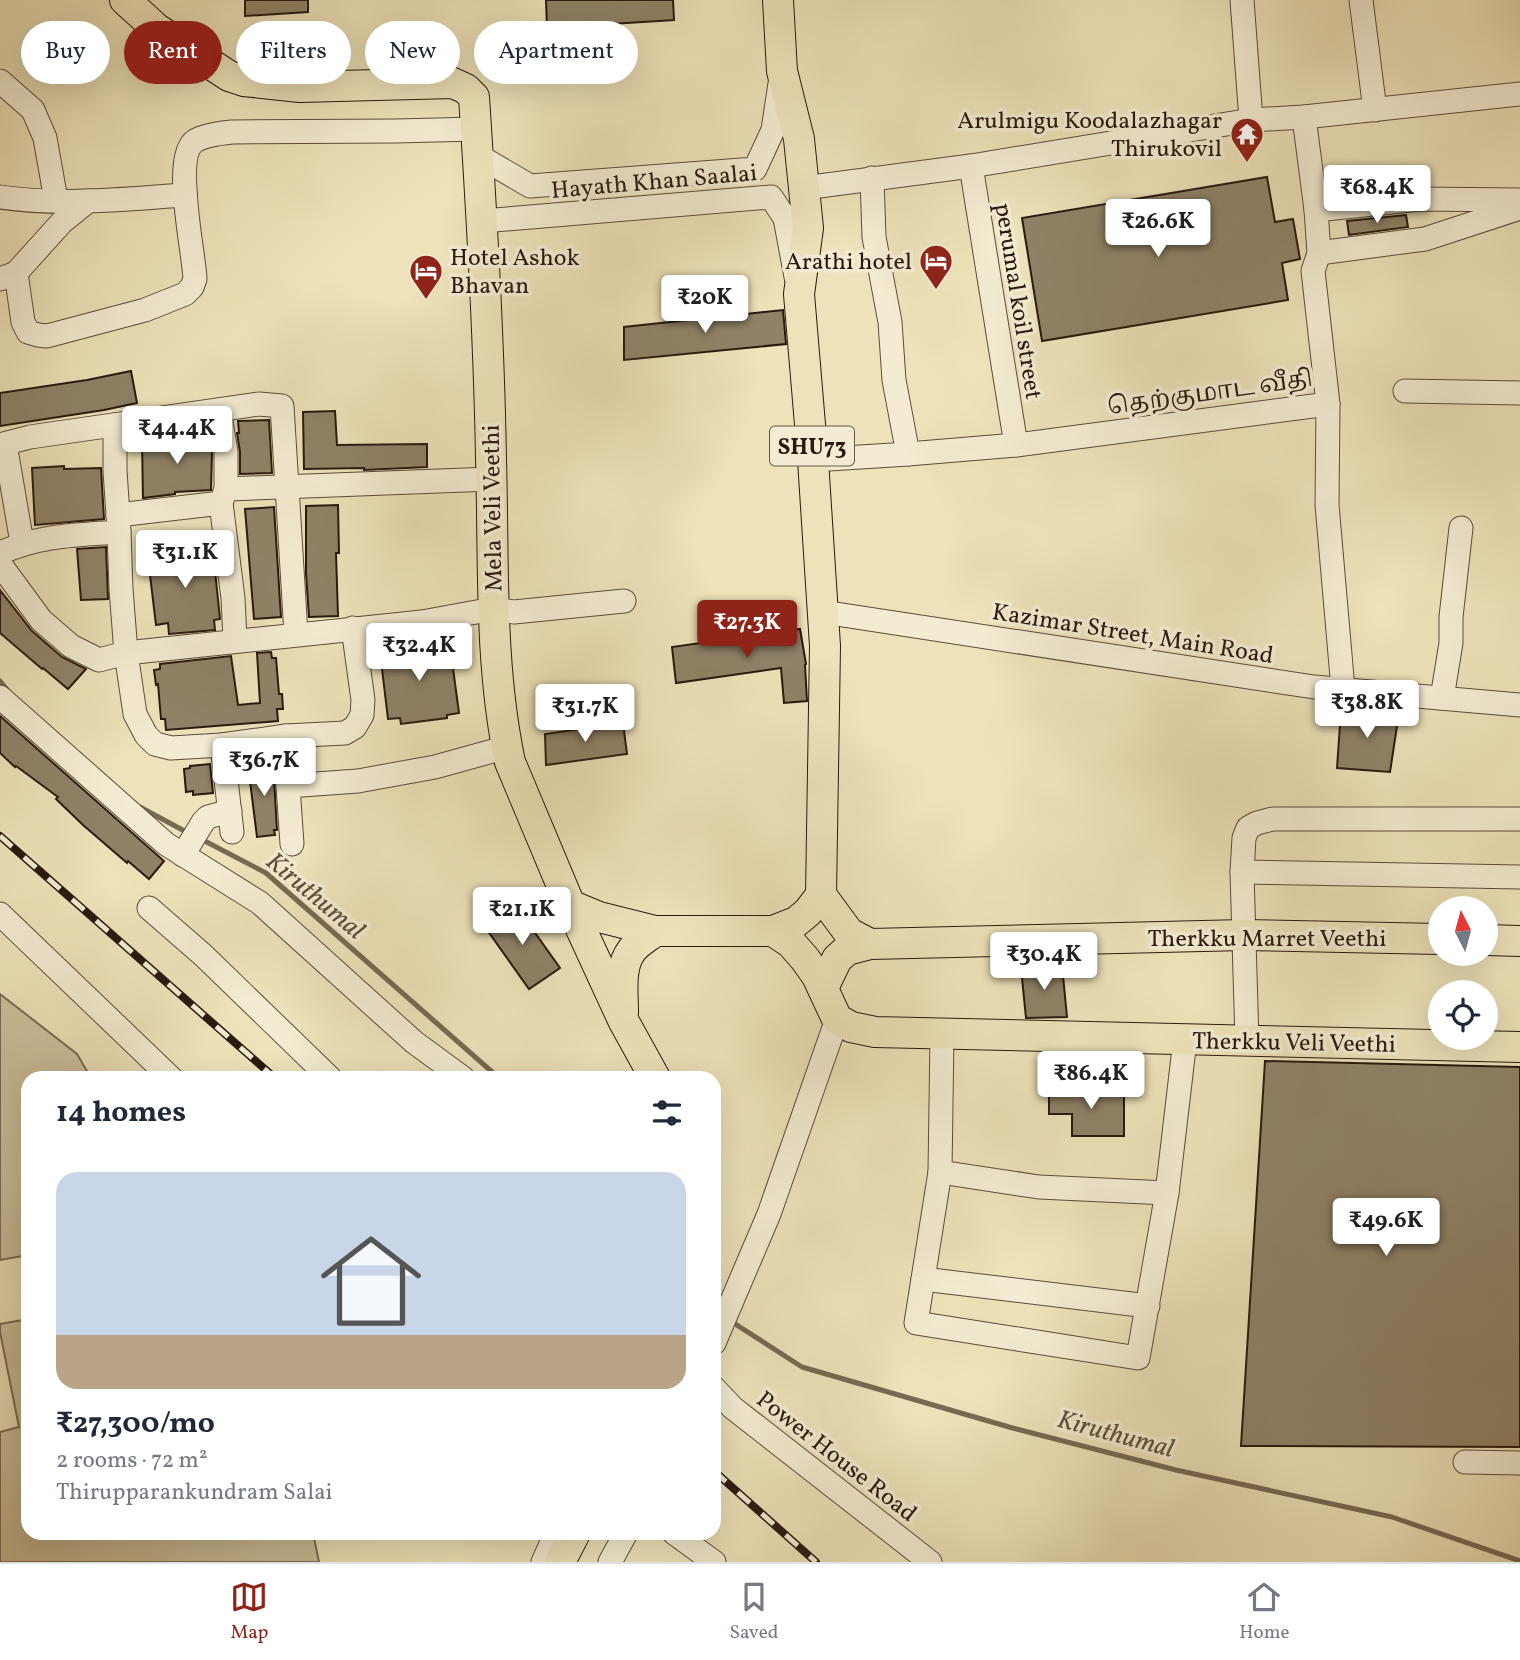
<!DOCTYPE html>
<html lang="en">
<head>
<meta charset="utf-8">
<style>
	:root { --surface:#fff; --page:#f2f2f3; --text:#1f2937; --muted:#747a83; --line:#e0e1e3; --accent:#8f2418 }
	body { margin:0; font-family:Vollkorn,"Noto Serif Tamil",serif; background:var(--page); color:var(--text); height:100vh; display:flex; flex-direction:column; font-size:26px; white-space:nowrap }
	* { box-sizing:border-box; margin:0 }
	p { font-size:23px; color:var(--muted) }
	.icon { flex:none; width:38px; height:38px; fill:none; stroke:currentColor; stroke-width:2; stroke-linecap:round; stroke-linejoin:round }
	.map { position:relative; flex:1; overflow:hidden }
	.drawer { position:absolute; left:21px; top:1071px; width:700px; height:469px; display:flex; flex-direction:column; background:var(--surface); border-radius:21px; box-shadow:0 7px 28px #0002 }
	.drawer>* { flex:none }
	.banner { position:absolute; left:21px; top:21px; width:700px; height:63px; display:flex; gap:14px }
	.needle { width:46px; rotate:354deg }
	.controls { position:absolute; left:1428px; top:896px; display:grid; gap:14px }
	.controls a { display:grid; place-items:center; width:70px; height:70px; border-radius:50%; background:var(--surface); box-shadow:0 7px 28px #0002; font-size:35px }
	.price { position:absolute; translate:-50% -60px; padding:0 16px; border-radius:7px; background:#fff; color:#222; font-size:23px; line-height:46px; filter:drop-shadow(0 2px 4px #0008) }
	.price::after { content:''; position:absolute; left:50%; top:42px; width:21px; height:16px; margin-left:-10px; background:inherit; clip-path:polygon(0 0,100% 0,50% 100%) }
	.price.on { background:var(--accent); color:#fff }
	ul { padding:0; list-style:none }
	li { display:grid; align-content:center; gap:14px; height:371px; padding:0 35px }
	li+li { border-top:2px solid var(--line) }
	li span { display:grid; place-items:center; height:217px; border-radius:21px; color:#555 }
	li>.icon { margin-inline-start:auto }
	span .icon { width:126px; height:126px; fill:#fffc; stroke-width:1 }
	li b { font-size:30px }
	h2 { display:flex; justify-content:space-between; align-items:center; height:84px; padding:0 35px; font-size:30px }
	.chip { padding:0 24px; border-radius:32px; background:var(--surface); box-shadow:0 7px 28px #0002; font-size:24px; line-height:63px }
	.chip.on { background:var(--accent); color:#fff }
	.menu { display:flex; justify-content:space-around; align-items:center; height:98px; border-top:2px solid var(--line); background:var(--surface); font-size:19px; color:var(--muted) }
	.menu a { display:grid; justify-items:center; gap:4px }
	.menu .on { color:var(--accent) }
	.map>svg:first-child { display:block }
	.green { fill:#ccc09c; stroke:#7b6c56; stroke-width:2 }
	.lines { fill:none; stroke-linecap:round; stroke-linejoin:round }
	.stream { stroke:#776952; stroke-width:5 }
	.building { fill:#8f8267; stroke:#2a190f; stroke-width:2 }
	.minor-casing { stroke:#5b4b3a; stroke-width:25 }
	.major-casing { stroke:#2a190f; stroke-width:32 }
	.minor { stroke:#f3ecd2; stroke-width:23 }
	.major { stroke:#ede2b9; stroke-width:30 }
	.rail-casing { stroke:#2a190f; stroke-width:8 }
	.rail { stroke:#f3ecd2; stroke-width:5; stroke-dasharray:16; stroke-linecap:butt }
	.labels { text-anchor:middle; stroke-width:7; stroke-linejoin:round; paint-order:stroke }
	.shield { fill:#f3ecd2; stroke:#66584a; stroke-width:2 }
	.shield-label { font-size:23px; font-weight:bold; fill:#2a190f }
	.poi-label { font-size:24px; fill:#2a190f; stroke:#f3ecd2; text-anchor:end }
	.street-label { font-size:24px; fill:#2a190f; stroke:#f3ecd2 }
	.water-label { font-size:26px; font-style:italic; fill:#5e4e3c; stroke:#f3ecd2 }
</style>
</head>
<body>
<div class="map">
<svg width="1520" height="1562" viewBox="0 0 1520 1562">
	<rect width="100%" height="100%" fill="#ede2b9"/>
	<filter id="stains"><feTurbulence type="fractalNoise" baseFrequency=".00286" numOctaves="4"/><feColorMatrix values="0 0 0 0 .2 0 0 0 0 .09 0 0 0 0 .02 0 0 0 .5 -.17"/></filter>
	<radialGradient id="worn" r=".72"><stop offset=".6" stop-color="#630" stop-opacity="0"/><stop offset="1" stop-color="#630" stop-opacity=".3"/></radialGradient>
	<g class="green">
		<path d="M0 994 77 1054 91 1078H28V1255L0 1260Z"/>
		<path d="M28 1319V1533H313L319 1562H0V1432L19 1427 0 1332V1324Z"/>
	</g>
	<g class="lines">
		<g class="stream">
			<path d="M0 681 9 692"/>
			<path d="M140 807 190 834"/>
			<path d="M199 838 266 873 499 1078"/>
			<path d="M729 1320 802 1367 1009 1427 1176 1470 1392 1517 1520 1561"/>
		</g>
	</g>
	<g class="building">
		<path d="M245 0H308V12L245 16Z"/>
		<path d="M546 0H673L674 20 547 28Z"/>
		<path d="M1267 177 1275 222 1293 219 1300 259 1282 263 1288 300 1042 341 1022 218Z"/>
		<path d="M1406 215 1408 227 1349 235 1347 221Z"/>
		<path d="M783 310 786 344 624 360V327Z"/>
		<path d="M131 371 137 403 104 410 0 426V393L87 380Z"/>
		<path d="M335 411 337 445 427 444V467L364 470V468L304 469 303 412Z"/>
		<path d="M269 420 272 473 240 474V452L237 433H239L238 421Z"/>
		<path d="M184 434H209L212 453 211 490 175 492V494L143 498 142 441 184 440Z"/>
		<path d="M64 466V469L101 468 104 519 35 525 32 468Z"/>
		<path d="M338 505 339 553H336L338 616 309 617 306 573V506Z"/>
		<path d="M274 507 281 617 254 619 245 509Z"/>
		<path d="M106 547 108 599 81 600 77 549Z"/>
		<path d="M205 547 206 553 213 552 220 619 214 620 215 630 169 634 168 623 156 625 148 558 160 556V553Z"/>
		<path d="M0 590 32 631 62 657 86 669 68 689 43 668 42 669 0 633Z"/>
		<path d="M800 629 806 664 805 665 807 701 784 703 781 668 676 683 672 647Z"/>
		<path d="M437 641 438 648 450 646 459 713 447 715V718L401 724 400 718 388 719 380 652 393 651 392 647Z"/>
		<path d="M271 652 272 658H276L279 694H282L283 709H277L278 721 166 730 165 719H161L158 684 156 685 154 670 160 669V664L231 656 238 705 260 703 257 653Z"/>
		<path d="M1341 710 1399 713 1390 772 1337 768Z"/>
		<path d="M0 716 164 861 149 879 128 861 127 863 83 825 56 799 58 797 16 766 15 767 0 753Z"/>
		<path d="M623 723 627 754 546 765 545 734Z"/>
		<path d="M273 762 277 830H274L275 835 257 837 248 765Z"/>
		<path d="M210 764 213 793 193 795V791L186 792 184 769 190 768V766Z"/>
		<path d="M516 906 560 968 529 989 485 927Z"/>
		<path d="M1062 965 1067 1017 1026 1018 1021 968Z"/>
		<path d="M1265 1061 1520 1067V1447L1241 1446Z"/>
		<path d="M1049 1091H1124V1136H1072V1114H1049Z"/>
	</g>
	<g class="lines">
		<defs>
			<g id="minor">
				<path d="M1242 0 1251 120"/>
				<path d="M1361 0 1375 110"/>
				<path d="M0 81 33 110 45 138 56 200"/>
				<path d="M477 155 530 186 755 169 773 130 781 77"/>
				<path d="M971 166 1016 445"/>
				<path d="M872 178 874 237 890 322 894 380 908 454"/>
				<path d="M804 188 971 166 1251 120 1304 117 1520 94"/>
				<path d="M0 197C61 206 124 199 185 195"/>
				<path d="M1316 210 1420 199 1520 200"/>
				<path d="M482 221 771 197 785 218 796 277"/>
				<path d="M1319 253 1425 239 1520 208"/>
				<path d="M16 273 23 322 28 332 38 335 47 336 145 310 185 294 192 287 195 279C194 252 172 156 195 141 204 135 222 133 232 132L396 131 476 129"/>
				<path d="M0 279 16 273 62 222 88 201"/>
				<path d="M1405 391 1520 393"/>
				<path d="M1328 404 1327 505 1343 689"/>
				<path d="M219 410 226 452V489"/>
				<path d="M115 425V471L118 515"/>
				<path d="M5 444 22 543"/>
				<path d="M0 445 30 437 259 404 282 406 296 634"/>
				<path d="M813 460 908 454 1016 445 1328 404 1313 271 1319 253 1316 210 1304 117"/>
				<path d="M221 503 233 598 235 640"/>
				<path d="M119 532 121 589 126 653 135 714 146 735 155 744 171 748 222 745 286 736 345 733 355 727 362 715 363 700 353 628"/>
				<path d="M0 553C41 535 75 535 119 532L118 515 221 503 226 489 492 479"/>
				<path d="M0 564 41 620 71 646 99 660 126 653 422 622 493 609 514 612 624 601"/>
				<path d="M823 612 1314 687 1520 705"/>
				<path d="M0 697 166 844 260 903 414 1042 463 1078"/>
				<path d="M1442 698 1451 643V617L1461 528"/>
				<path d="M286 736 288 786 292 844"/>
				<path d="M222 745 232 832"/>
				<path d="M288 786 358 781 435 767 507 747"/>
				<path d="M183 855 203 822 208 817 230 811"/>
				<path d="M1242 872 1520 877"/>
				<path d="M149 908 203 955 330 1078"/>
				<path d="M0 914 171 1078"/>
				<path d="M942 1034 940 1172 1039 1187 1167 1193 1185 1040"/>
				<path d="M1247 1041 1242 872 1244 838 1248 828 1257 823 1272 819H1520"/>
				<path d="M940 1172 916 1323 1138 1358 1167 1193"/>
				<path d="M923 1279 1148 1306"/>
				<path d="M714 1343 769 1214 837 1019"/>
				<path d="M714 1388 733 1408 930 1562"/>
				<path d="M1465 1462 1520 1463"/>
				<path d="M674 1533 714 1562"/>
				<path d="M543 1562 556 1533"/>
				<path d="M610 1562 626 1533"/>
			</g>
			<g id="major">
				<path d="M125 0 157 29 229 76 244 81 300 87 453 83 466 89 474 97C482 218 489 338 491 459 494 560 489 663 510 762L570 905 623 1020 655 1078"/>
				<path d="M821 895 849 933 870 944 1244 935 1440 939"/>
				<path d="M570 905 599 917 655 931H773L791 943 805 959 817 976 837 1019 851 1027 875 1032 1520 1047"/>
				<path d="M773 931 796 922 808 912 821 895 825 646 813 460 799 294 808 228 799 139 782 71 778 0"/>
				<path d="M1486 940 1520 941"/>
				<path d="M823 988 837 959 847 950 870 944"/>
				<path d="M623 1012C623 991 619 967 632 950 638 942 648 937 655 931"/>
				<path d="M560 1562 575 1533"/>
			</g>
		</defs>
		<use href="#minor" class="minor-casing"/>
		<use href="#major" class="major-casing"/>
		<use href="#minor" class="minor"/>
		<use href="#major" class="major"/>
		<defs>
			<g id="rail">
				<path d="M0 836 275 1078"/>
				<path d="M714 1471 816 1562"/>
			</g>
		</defs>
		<use href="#rail" class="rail-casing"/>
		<use href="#rail" class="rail"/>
	</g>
	<defs>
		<symbol id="temple-pin" viewBox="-11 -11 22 30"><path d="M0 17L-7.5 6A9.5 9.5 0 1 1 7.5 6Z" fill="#8f2418" stroke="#f3ecd2"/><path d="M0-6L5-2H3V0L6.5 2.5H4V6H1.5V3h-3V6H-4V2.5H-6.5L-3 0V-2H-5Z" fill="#fff"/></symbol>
		<symbol id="hotel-pin" viewBox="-11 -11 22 30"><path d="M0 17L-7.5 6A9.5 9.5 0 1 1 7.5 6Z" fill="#8f2418" stroke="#f3ecd2"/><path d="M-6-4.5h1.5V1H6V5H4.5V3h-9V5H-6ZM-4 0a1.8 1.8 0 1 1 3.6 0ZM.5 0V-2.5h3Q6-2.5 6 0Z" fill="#fff"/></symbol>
	</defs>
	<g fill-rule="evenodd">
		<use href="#temple-pin" x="1228" y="115" width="38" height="52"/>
		<use href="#hotel-pin" x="917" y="242" width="38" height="52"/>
		<use href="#hotel-pin" x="407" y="252" width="38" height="52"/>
	</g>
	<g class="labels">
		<rect class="shield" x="770" y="426.5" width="84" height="39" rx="5"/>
		<g class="shield-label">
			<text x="812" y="454">SHU73</text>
		</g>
		<g class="poi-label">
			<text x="1222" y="128">Arulmigu Koodalazhagar<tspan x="1222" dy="28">Thirukovil</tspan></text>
			<text x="450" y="265" text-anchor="start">Hotel Ashok<tspan x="450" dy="28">Bhavan</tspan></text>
			<text x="912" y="269">Arathi hotel</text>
		</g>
		<g class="street-label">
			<text transform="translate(654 181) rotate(-5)" y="8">Hayath Khan Saalai</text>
			<text transform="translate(1019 301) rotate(81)" y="8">perumal koil street</text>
			<text transform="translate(1210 392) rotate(-8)" y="8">தெற்குமாட வீதி</text>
			<text transform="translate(492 508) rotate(-91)" y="8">Mela Veli Veethi</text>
			<text transform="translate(1133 633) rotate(9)" y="8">Kazimar Street, Main Road</text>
			<text x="1267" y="946">Therkku Marret Veethi</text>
			<text transform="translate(1294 1042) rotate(1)" y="8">Therkku Veli Veethi</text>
			<text transform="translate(837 1456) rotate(38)" y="8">Power House Road</text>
		</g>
		<g class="water-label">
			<text transform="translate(316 895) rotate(40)" y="9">Kiruthumal</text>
			<text transform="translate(1116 1433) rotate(15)" y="9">Kiruthumal</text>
		</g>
	</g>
	<rect width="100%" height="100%" filter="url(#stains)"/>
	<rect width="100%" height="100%" fill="url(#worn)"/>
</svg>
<div class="controls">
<a><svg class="needle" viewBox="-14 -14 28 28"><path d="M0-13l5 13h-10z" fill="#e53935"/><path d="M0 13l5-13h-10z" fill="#747a83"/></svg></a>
<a><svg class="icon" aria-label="locate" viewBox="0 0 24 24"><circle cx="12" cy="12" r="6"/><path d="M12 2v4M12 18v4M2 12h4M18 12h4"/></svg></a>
</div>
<b class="price" style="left:1377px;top:225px">₹68.4K</b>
<b class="price" style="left:1158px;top:259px">₹26.6K</b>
<b class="price" style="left:705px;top:335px">₹20K</b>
<b class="price" style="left:177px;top:466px">₹44.4K</b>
<b class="price" style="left:185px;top:590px">₹31.1K</b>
<b class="price on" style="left:747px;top:660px">₹27.3K</b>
<b class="price" style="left:419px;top:683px">₹32.4K</b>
<b class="price" style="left:1367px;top:740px">₹38.8K</b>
<b class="price" style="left:585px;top:744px">₹31.7K</b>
<b class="price" style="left:264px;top:798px">₹36.7K</b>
<b class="price" style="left:522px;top:947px">₹21.1K</b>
<b class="price" style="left:1044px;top:992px">₹30.4K</b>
<b class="price" style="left:1091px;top:1111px">₹86.4K</b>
<b class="price" style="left:1386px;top:1258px">₹49.6K</b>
<div class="banner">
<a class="chip">Buy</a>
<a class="chip on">Rent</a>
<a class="chip">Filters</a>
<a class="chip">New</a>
<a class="chip">Apartment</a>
</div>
<section class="drawer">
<h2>14 homes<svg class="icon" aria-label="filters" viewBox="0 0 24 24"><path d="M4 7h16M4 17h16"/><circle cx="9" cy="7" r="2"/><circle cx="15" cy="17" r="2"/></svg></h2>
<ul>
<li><span style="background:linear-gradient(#c9d6e8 75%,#b9a48a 0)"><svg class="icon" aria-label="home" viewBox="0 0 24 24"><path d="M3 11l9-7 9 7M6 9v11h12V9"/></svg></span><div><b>₹27,300/mo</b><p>2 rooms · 72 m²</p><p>Thirupparankundram Salai</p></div></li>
</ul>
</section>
</div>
<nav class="menu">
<a class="on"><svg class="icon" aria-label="map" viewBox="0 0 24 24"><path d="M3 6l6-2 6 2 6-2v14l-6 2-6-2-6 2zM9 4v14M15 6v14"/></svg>Map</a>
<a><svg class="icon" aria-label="saved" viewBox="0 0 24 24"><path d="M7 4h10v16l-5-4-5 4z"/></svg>Saved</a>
<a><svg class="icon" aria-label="home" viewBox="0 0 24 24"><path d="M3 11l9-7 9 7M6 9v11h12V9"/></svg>Home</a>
</nav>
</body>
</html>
